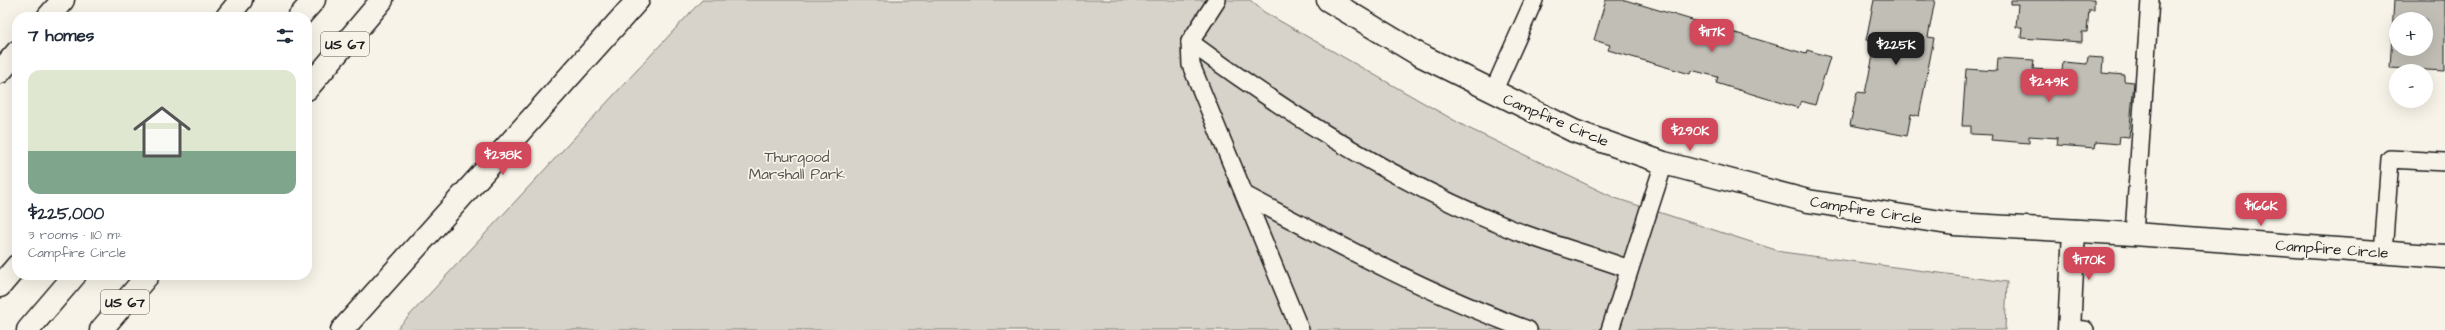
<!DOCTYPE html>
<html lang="en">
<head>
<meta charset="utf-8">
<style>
	:root { --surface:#fff; --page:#f2f2f3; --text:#1f2937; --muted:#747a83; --line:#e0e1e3; --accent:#d1495b }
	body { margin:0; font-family:"Architects Daughter",sans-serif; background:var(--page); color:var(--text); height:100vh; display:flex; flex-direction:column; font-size:15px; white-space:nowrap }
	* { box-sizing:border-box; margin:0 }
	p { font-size:13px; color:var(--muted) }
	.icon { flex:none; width:22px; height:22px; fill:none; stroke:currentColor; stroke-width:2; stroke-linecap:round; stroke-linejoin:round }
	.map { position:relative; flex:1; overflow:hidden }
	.drawer { position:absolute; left:12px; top:12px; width:300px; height:268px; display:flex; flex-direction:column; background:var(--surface); border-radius:16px; box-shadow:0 4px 16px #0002 }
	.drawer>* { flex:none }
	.buttons { position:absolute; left:2389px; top:12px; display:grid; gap:8px }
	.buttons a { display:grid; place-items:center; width:44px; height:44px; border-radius:50%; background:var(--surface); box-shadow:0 4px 16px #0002; font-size:20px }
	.price { position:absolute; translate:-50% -34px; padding:0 9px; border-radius:8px; background:var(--accent); color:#fff; font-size:13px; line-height:26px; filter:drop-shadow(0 1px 2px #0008) }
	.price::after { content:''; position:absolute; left:50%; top:24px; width:12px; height:9px; margin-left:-6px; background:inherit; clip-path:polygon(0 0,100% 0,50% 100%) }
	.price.active { background:#222; color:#fff }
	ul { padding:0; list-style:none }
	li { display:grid; align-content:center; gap:8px; height:212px; padding:0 16px }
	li+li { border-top:1px solid var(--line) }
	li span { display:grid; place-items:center; height:124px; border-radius:12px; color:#555 }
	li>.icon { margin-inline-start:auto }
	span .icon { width:72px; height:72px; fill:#fffc; stroke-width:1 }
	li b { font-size:17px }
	h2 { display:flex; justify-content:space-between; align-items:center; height:48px; padding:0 16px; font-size:17px }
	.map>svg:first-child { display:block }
	.green { fill:#d7d3cb; stroke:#7a7874 }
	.building { fill:#c0beb5; stroke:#1c1c1c; fill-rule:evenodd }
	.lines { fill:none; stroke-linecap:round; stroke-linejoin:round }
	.lane-casing { stroke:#1c1c1c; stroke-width:20 }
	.secondary-casing { stroke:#1c1c1c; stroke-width:25 }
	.highway-casing { stroke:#1c1c1c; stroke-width:25 }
	.lane { stroke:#f7f3e8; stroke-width:17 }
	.secondary { stroke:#f7f3e8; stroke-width:22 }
	.highway { stroke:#f7f3e8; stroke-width:22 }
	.labels { text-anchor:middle; stroke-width:3.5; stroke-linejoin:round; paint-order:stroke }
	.shield { fill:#f7f3e8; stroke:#5e5c59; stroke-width:1 }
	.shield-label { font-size:14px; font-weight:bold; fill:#1c1c1c }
	.street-label { font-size:15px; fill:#1c1c1c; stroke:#f7f3e8 }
	.park-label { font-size:15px; fill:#545351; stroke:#f7f3e8 }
</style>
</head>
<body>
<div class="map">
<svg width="2445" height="330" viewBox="0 0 2445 330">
	<rect width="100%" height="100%" fill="#f7f3e8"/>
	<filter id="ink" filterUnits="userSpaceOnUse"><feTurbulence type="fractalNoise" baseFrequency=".025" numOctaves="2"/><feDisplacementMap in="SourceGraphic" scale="8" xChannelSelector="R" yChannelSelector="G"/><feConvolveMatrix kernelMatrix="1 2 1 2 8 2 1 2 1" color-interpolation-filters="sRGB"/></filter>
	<g filter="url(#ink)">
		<path class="green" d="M702 0H1250L1264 12 1466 127 1615 198 1782 252 2007 282 2005 330H396Z"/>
		<g class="building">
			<path d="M1606 0H1625L1806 54 1807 50 1830 57 1815 105 1801 101 1798 108 1716 83 1718 77 1691 70 1690 74 1608 50 1610 45 1594 40Z"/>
			<path d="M1874 0H1935L1928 37 1934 38 1919 116 1911 114 1907 136 1850 125 1857 92 1865 93 1876 42 1866 40Z"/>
			<path d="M2011 0H2094V10H2089L2087 32H2082V42L2021 38 2022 27H2016L2018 4H2011Z"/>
			<path d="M2394 0H2445V71L2390 68ZM2396 19H2426V49H2396Z"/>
			<path d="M2088 57 2103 58 2102 73 2124 75V81L2134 82 2129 137 2120 136 2119 144 2096 142 2095 148 2057 145 2058 138 2029 136V143L1991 140 1992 135 1971 134V126H1962L1966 69 1997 71 1998 58 2034 60 2033 69 2062 71 2063 62 2087 64Z"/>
		</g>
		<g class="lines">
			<defs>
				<g id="lane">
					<path d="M1217 0 1190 42 1191 65 1300 330"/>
					<path d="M1190 42C1289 115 1396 183 1511 229 1550 244 1590 255 1629 269"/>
					<path d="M1493 92 1534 0"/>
					<path d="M1245 195C1337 244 1429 294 1528 330"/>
					<path d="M2134 234 2150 0"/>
					<path d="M2383 253 2390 159 2445 162"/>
					<path d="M2070 329 2085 330"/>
					<path d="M1610 330 1664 163"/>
				</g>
				<g id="secondary">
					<path d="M1328 0 1418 54 1574 131 1664 163 1808 201 1954 224 2134 234 2445 257"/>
					<path d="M48 17 63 0"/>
					<path d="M0 72 17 52"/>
					<path d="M342 330 638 0"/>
					<path d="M2069 330 2074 231"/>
				</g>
				<g id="highway">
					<path d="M227 17 241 0"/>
					<path d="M299 17 314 0"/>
					<path d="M307 89 382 0"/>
					<path d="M0 286 17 266"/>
					<path d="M28 330 75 275"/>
					<path d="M101 330 148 275"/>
				</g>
			</defs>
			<use href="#lane" class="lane-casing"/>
			<use href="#secondary" class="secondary-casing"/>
			<use href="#highway" class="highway-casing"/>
			<use href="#lane" class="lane"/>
			<use href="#secondary" class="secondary"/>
			<use href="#highway" class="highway"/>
		</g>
	</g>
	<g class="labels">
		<g class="shield">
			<rect x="321" y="32" width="48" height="24" rx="3"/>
			<rect x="101" y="290" width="48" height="24" rx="3"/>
		</g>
		<g class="shield-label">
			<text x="345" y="49">US 67</text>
			<text x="125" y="307">US 67</text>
		</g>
		<g class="street-label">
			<text transform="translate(1556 120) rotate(23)" y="5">Campfire Circle</text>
			<text transform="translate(1866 210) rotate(9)" y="5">Campfire Circle</text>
			<text transform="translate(2332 249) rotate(4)" y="5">Campfire Circle</text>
		</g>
		<g class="park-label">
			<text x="797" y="162">Thurgood<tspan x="797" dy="17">Marshall Park</tspan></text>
		</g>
	</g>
</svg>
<div class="buttons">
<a>+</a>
<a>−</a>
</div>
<b class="price" style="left:1712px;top:53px">$117K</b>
<b class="price active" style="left:1896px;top:66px">$225K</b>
<b class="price" style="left:2049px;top:103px">$249K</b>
<b class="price" style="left:1690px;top:152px">$290K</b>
<b class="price" style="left:503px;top:176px">$238K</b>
<b class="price" style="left:2261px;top:227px">$166K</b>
<b class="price" style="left:2089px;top:281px">$170K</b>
<section class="drawer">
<h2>7 homes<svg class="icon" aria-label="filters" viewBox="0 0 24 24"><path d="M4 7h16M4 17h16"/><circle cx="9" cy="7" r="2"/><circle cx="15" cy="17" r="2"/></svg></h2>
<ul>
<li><span style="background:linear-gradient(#dfe7d0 65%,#7fa58c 0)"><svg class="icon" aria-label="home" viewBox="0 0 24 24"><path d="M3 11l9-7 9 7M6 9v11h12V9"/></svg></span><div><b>$225,000</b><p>3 rooms · 110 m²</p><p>Campfire Circle</p></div></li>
</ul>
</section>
</div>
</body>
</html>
